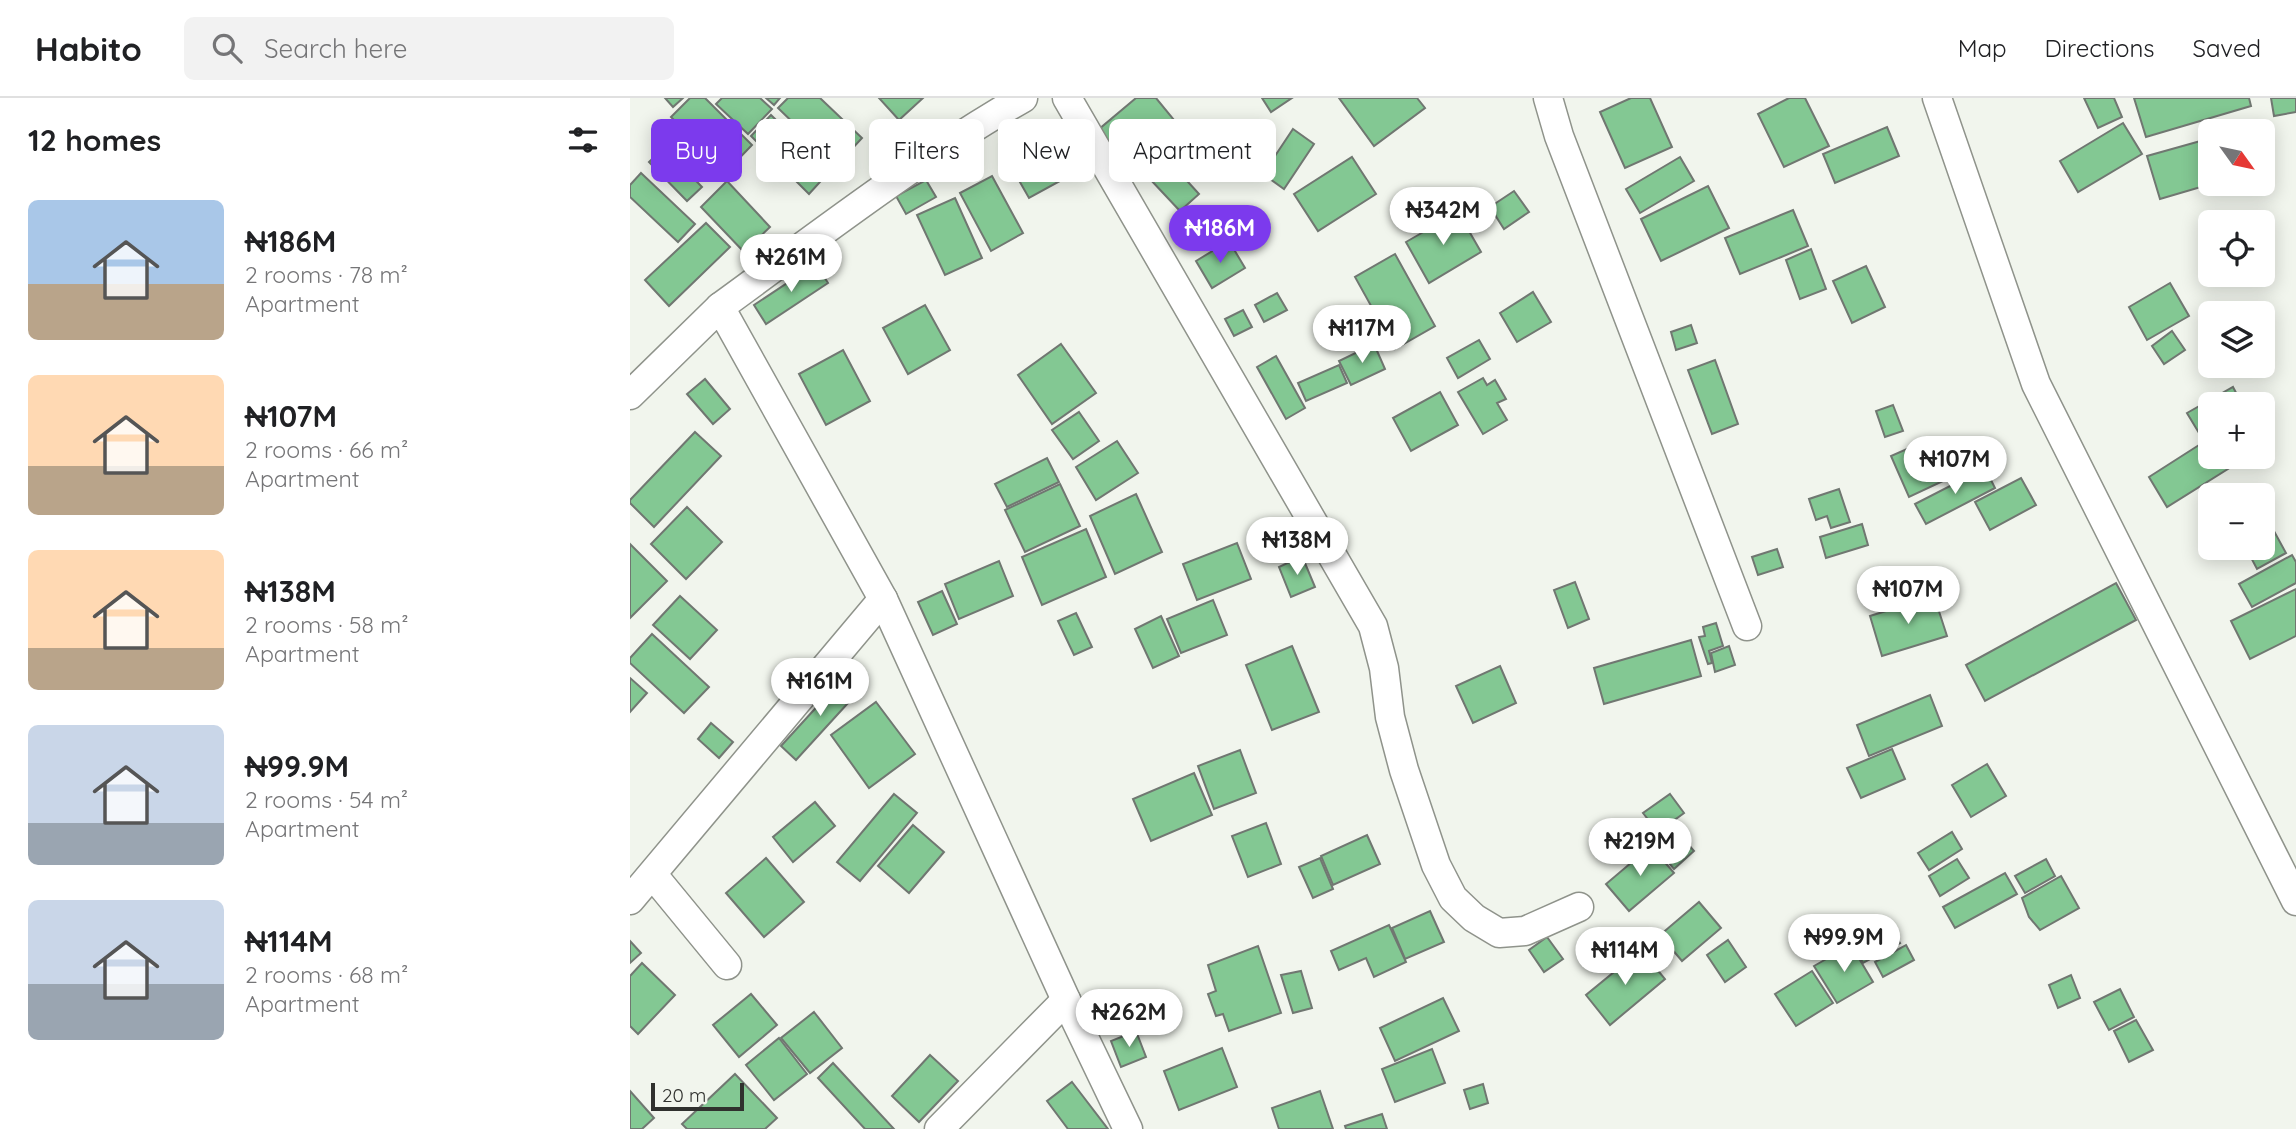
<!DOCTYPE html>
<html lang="en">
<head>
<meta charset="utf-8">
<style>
	:root { --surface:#fff; --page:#f2f2f2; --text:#202124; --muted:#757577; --line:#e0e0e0; --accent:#7c3aed }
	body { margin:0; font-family:Quicksand,sans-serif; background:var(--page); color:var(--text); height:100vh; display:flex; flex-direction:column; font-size:26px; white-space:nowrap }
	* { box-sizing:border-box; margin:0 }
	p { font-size:23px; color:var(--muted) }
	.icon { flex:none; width:38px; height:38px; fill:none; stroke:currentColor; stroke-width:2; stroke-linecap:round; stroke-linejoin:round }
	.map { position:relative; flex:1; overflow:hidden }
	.panel { display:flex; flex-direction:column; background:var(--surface); width:630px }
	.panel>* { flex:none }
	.guide { position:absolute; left:21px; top:21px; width:665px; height:63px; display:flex; gap:14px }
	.needle { width:46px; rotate:123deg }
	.tools { position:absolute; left:1568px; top:21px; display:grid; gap:14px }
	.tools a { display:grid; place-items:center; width:77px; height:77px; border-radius:10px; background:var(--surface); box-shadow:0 4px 18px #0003; font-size:35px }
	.scale { position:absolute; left:21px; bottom:18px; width:93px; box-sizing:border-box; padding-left:7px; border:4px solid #30312e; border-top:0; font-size:19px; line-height:24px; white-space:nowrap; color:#30312e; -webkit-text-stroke:5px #f1f5ed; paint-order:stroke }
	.price { position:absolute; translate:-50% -60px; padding:0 16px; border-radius:24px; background:#fff; color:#222; font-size:23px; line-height:46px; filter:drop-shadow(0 2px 4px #0008) }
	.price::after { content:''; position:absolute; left:50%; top:42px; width:21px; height:16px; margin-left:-10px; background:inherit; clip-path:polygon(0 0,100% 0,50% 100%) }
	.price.selected { background:var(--accent); color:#fff }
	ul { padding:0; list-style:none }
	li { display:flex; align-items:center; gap:21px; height:175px; padding:0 28px }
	li span { display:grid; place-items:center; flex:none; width:196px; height:140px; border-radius:10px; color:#555 }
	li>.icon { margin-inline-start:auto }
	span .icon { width:84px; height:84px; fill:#fffc; stroke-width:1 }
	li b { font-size:30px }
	h2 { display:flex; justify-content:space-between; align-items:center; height:84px; padding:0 28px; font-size:30px }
	.tag { padding:0 24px; border-radius:10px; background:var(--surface); box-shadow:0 4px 18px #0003; font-size:24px; line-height:63px }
	.tag.selected { background:var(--accent); color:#fff }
	header { display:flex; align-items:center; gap:42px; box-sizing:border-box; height:98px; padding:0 35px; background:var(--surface); border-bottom:2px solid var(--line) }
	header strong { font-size:33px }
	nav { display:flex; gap:38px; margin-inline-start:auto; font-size:24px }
	.search { width:490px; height:63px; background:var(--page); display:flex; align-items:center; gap:18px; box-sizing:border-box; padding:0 24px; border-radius:10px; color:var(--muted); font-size:26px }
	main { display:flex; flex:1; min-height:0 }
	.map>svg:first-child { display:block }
	.building { fill:#83c893; stroke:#707771; stroke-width:2 }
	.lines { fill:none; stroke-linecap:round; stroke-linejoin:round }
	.minor-casing { stroke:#8f938b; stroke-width:31 }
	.minor { stroke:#fff; stroke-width:28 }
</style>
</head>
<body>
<header>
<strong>Habito</strong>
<div class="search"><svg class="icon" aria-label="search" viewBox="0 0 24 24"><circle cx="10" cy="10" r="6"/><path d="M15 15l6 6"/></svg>Search here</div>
<nav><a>Map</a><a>Directions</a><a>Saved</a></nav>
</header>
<main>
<section class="panel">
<h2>12 homes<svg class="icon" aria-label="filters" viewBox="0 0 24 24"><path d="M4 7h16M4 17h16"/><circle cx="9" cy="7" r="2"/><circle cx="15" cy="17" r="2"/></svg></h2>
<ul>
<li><span style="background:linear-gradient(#a9c7e8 60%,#b9a48a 0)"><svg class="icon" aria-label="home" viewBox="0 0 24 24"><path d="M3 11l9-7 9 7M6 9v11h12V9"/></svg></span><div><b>₦186M</b><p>2 rooms · 78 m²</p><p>Apartment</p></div></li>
<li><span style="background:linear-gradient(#ffd9b3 65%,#b9a48a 0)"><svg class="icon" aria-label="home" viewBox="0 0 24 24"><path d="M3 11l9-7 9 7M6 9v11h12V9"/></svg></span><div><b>₦107M</b><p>2 rooms · 66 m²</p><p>Apartment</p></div></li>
<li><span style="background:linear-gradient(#ffd9b3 70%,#b9a48a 0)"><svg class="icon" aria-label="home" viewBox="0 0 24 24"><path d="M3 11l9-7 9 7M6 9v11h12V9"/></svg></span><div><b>₦138M</b><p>2 rooms · 58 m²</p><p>Apartment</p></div></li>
<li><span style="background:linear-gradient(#c9d6e8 70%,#9aa5b1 0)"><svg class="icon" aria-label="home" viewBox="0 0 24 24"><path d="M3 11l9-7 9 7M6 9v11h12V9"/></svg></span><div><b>₦99.9M</b><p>2 rooms · 54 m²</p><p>Apartment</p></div></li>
<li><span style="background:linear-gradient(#c9d6e8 60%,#9aa5b1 0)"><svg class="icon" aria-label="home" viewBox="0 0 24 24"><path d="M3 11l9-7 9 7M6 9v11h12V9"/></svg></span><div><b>₦114M</b><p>2 rooms · 68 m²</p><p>Apartment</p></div></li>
</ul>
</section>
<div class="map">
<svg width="1666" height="1031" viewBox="0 0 1666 1031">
	<rect width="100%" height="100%" fill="#f1f5ed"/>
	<g class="building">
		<path d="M35 0H53L43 9Z"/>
		<path d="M60 0H75L122 47 96 74 41 19Z"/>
		<path d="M92 0H130L142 11 118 36 86 6Z"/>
		<path d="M136 0H150L144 7Z"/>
		<path d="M158 0H190L232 40 207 67 148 10Z"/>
		<path d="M249 0H293L269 22Z"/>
		<path d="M506 0H526L549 28 499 70 468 32Z"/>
		<path d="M632 0H662L641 14Z"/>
		<path d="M709 0H787L795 10 744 48Z"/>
		<path d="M1001 0H1020L1042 49 995 70 970 14Z"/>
		<path d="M1159 0H1175L1199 48 1154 69 1128 16Z"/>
		<path d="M1454 0H1484L1492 19 1468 30Z"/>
		<path d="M1504 0H1619L1621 8 1516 39Z"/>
		<path d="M1641 0H1666V14L1644 18Z"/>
		<path d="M141 17 199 74 179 96 121 38Z"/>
		<path d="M1493 25 1512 56 1448 94 1430 63Z"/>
		<path d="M426 28 450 72 399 100 374 56Z"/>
		<path d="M1257 29 1269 58 1205 85 1193 56Z"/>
		<path d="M663 31 684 46 654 91 633 76Z"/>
		<path d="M42 42 53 53 45 61 72 89 57 103 19 64Z"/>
		<path d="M1574 42 1580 65 1581 86 1530 101 1517 58Z"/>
		<path d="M722 59 746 96 688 133 664 96Z"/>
		<path d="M1050 59 1064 83 1010 115 996 91Z"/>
		<path d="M538 62 569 96 550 113 519 80Z"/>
		<path d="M11 75 65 126 48 144 0 99V87Z"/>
		<path d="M362 78 393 135 361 153 330 95Z"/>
		<path d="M296 82 306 99 276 116 266 98Z"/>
		<path d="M97 83 140 129 114 154 71 109Z"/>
		<path d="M1078 88 1099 130 1031 163 1011 121Z"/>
		<path d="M884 93 899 114 874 131 860 109Z"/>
		<path d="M325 100 352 160 315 177 287 117Z"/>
		<path d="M1163 112 1178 148 1110 176 1095 140Z"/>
		<path d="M828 114 851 154 799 185 776 144Z"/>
		<path d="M76 125 100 149 39 208 15 182Z"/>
		<path d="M599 143 615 170 582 190 566 163Z"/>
		<path d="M1181 151 1196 191 1170 201 1156 162Z"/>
		<path d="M765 156 805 228 765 251 725 179Z"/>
		<path d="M186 166 198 185 136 226 124 207Z"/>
		<path d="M1236 168 1255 209 1222 225 1203 183Z"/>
		<path d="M1540 185 1559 218 1517 242 1499 209Z"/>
		<path d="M903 194 921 224 887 244 870 215Z"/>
		<path d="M647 195 657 212 634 224 625 207Z"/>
		<path d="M295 207 320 252 278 276 253 230Z"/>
		<path d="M613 212 622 229 604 238 595 221Z"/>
		<path d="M1061 227 1067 245 1046 252 1041 234Z"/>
		<path d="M1542 233 1555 252 1534 266 1522 248Z"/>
		<path d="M849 242 860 261 828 280 817 260Z"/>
		<path d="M431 246 466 295 422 326 388 277Z"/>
		<path d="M744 246 755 271 721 287 709 263Z"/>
		<path d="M213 252 240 303 196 327 169 276Z"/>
		<path d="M646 258 675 310 656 321 627 269Z"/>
		<path d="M1085 262 1108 326 1082 336 1058 272Z"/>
		<path d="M709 267 717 285 676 303 668 285Z"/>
		<path d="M853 280 857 287 865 282 876 301 867 305 877 322 853 336 828 294Z"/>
		<path d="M75 281 100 311 83 326 57 296Z"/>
		<path d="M1603 289 1612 306H1580V329L1569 335 1557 315Z"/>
		<path d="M810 294 828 327 781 353 763 320Z"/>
		<path d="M1263 307 1273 333 1255 339 1246 313Z"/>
		<path d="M449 314 469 343 443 361 422 332Z"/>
		<path d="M65 334 91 358 24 429 0 405V402Z"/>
		<path d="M1580 340V359H1617L1537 409 1519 379Z"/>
		<path d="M487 343 508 375 466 402 446 369Z"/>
		<path d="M1295 343 1313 383 1279 399 1261 358Z"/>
		<path d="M417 360 429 384 377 409 365 386Z"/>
		<path d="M1355 370 1365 390 1296 426 1285 406Z"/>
		<path d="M1391 380 1406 407 1360 432 1345 404Z"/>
		<path d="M430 386 450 428 395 454 375 412Z"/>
		<path d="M1209 391 1220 424 1201 430 1197 418 1186 422 1179 401Z"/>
		<path d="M506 396 532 454 485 476 460 418Z"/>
		<path d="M57 409 92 444 56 481 21 446Z"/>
		<path d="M1639 424 1656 455 1627 471 1616 450H1633V427Z"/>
		<path d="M1232 426 1238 447 1196 460 1190 439Z"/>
		<path d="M456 431 476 479 412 507 392 459Z"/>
		<path d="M607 445 621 481 567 502 553 466Z"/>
		<path d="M0 446 37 483 0 520Z"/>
		<path d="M1147 451 1153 469 1128 477 1122 459Z"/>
		<path d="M1662 457 1666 464V485L1622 509 1609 486Z"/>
		<path d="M672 458 685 489 661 499 649 469Z"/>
		<path d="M369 463 383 498 329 521 315 486Z"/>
		<path d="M945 484 959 521 938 530 924 492Z"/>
		<path d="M1486 485 1506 522 1355 603 1336 567Z"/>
		<path d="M1666 491V538L1620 561 1601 523Z"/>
		<path d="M312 493 327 526 303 537 288 504Z"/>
		<path d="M50 498 87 532 60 561 23 527Z"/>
		<path d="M1304 498 1317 538 1252 558 1240 518Z"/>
		<path d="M583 502 597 537 551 555 537 521Z"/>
		<path d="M446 515 462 549 444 557 428 523Z"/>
		<path d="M531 518 549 558 523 570 505 531Z"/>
		<path d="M1086 525 1093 548 1079 553 1082 565 1078 566 1069 539 1075 538 1073 529Z"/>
		<path d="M22 536 79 589 54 615 0 565V560Z"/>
		<path d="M1061 542 1071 578 974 606 964 570Z"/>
		<path d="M662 548 689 614 642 632 616 567Z"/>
		<path d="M1099 548 1105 567 1085 574 1081 555Z"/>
		<path d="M870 568 886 605 843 625 826 588Z"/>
		<path d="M214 579 229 593 166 662 151 648Z"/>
		<path d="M0 580 17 595 0 614Z"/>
		<path d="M1300 597 1312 628 1239 658 1227 627Z"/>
		<path d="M246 604 285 656 239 690 201 637Z"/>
		<path d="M81 625 103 644 89 660 68 641Z"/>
		<path d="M1262 651 1275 681 1231 700 1217 670Z"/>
		<path d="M610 652 626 695 584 711 568 668Z"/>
		<path d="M1357 666 1376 698 1341 719 1322 687Z"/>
		<path d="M564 675 582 717 521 743 503 701Z"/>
		<path d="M264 696 287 715 230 783 207 764Z"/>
		<path d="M1040 696 1054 715 1028 734 1013 715Z"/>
		<path d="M185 704 205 728 163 764 143 739Z"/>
		<path d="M636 725 651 766 618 779 602 738Z"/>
		<path d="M283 727 314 754 279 795 248 768Z"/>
		<path d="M1043 729 1064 753 1044 771 1023 746Z"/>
		<path d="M1322 734 1332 751 1299 772 1288 755Z"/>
		<path d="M737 737 750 766 703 787 691 758Z"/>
		<path d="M1021 748 1044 775 999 813 976 786Z"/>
		<path d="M136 760 174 804 134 839 96 795Z"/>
		<path d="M690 760 703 791 683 800 669 769Z"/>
		<path d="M1327 761 1339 780 1310 798 1299 778Z"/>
		<path d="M1416 761 1425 778 1395 795 1385 778Z"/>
		<path d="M1375 775 1387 796 1325 830 1313 809Z"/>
		<path d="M1431 778 1449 810 1410 832 1399 819 1392 800Z"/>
		<path d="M1069 804 1091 830 1052 863 1030 837Z"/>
		<path d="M800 813 814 844 775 861 762 830Z"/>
		<path d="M1255 819 1270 845 1233 865 1219 840Z"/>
		<path d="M759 827 776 864 744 879 736 860 709 872 701 853Z"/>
		<path d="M917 839 933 861 914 874 899 852Z"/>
		<path d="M1098 842 1116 869 1095 884 1077 857Z"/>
		<path d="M0 843 11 855 0 865Z"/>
		<path d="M1221 847 1243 884 1207 905 1184 868Z"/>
		<path d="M1276 847 1284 862 1253 879 1245 864Z"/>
		<path d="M628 848 651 915 599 933 593 916 586 918 578 896 586 893 578 867Z"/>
		<path d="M1011 852 1035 881 980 927 956 897Z"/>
		<path d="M12 865 45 897 8 936 0 928V878Z"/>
		<path d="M671 873 682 910 663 915 651 877Z"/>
		<path d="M1182 873 1203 905 1166 928 1145 896Z"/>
		<path d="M1441 877 1450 900 1428 910 1419 887Z"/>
		<path d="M1490 891 1504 919 1479 932 1464 904Z"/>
		<path d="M121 896 147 927 109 959 83 927Z"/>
		<path d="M813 900 829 933 765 963 750 930Z"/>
		<path d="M184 914 212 950 180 975 151 940Z"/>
		<path d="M1506 922 1523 952 1499 964 1484 933Z"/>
		<path d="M506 933 516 959 491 969 481 943Z"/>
		<path d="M149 940 177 976 144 1002 116 967Z"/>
		<path d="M592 950 607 989 549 1012 534 973Z"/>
		<path d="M802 951 815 985 765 1004 752 971Z"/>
		<path d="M300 957 328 983 289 1024 262 998Z"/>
		<path d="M203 965 264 1031H235L188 980Z"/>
		<path d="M105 976 147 1020 135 1031H57L52 1026Z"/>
		<path d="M442 984 478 1031H438L417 1003Z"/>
		<path d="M853 986 858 1005 840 1011 834 992Z"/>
		<path d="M0 993 24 1020 12 1031H0Z"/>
		<path d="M690 993 703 1031H649L642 1010Z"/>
		<path d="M752 1016 757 1031H716L715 1028Z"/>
	</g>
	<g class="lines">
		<defs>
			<g id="minor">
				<path d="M437 0 743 528 754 570 760 619 774 672 806 767 823 800 844 820 869 835 895 833 949 809"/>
				<path d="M918 0 929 38 1117 528"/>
				<path d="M1307 0 1406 286 1666 803"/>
				<path d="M90 209C189 137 287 61 393 0"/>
				<path d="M0 297 90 209 253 501 436 902 498 1031"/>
				<path d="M23 777 97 867"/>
				<path d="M0 802 253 501"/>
				<path d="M309 1031 436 902"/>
			</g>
		</defs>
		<use href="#minor" class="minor-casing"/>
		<use href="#minor" class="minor"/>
	</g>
</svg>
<div class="tools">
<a><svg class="needle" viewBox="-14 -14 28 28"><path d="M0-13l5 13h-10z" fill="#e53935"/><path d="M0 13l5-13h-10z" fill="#757577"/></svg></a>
<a><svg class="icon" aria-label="locate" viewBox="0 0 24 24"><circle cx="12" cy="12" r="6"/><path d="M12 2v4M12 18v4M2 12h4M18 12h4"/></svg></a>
<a><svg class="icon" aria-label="layers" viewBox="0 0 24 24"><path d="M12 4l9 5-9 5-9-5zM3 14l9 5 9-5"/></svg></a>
<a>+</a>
<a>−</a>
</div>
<div class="scale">20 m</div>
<b class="price" style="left:813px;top:149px">₦342M</b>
<b class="price selected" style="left:590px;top:167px">₦186M</b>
<b class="price" style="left:161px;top:196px">₦261M</b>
<b class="price" style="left:732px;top:267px">₦117M</b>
<b class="price" style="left:1325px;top:398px">₦107M</b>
<b class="price" style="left:667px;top:479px">₦138M</b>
<b class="price" style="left:1278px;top:528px">₦107M</b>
<b class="price" style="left:190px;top:620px">₦161M</b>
<b class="price" style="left:1010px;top:780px">₦219M</b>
<b class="price" style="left:1214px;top:876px">₦99.9M</b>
<b class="price" style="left:995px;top:889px">₦114M</b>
<b class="price" style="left:499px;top:951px">₦262M</b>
<div class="guide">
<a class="tag selected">Buy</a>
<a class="tag">Rent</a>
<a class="tag">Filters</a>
<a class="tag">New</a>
<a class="tag">Apartment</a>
</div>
</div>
</main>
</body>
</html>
